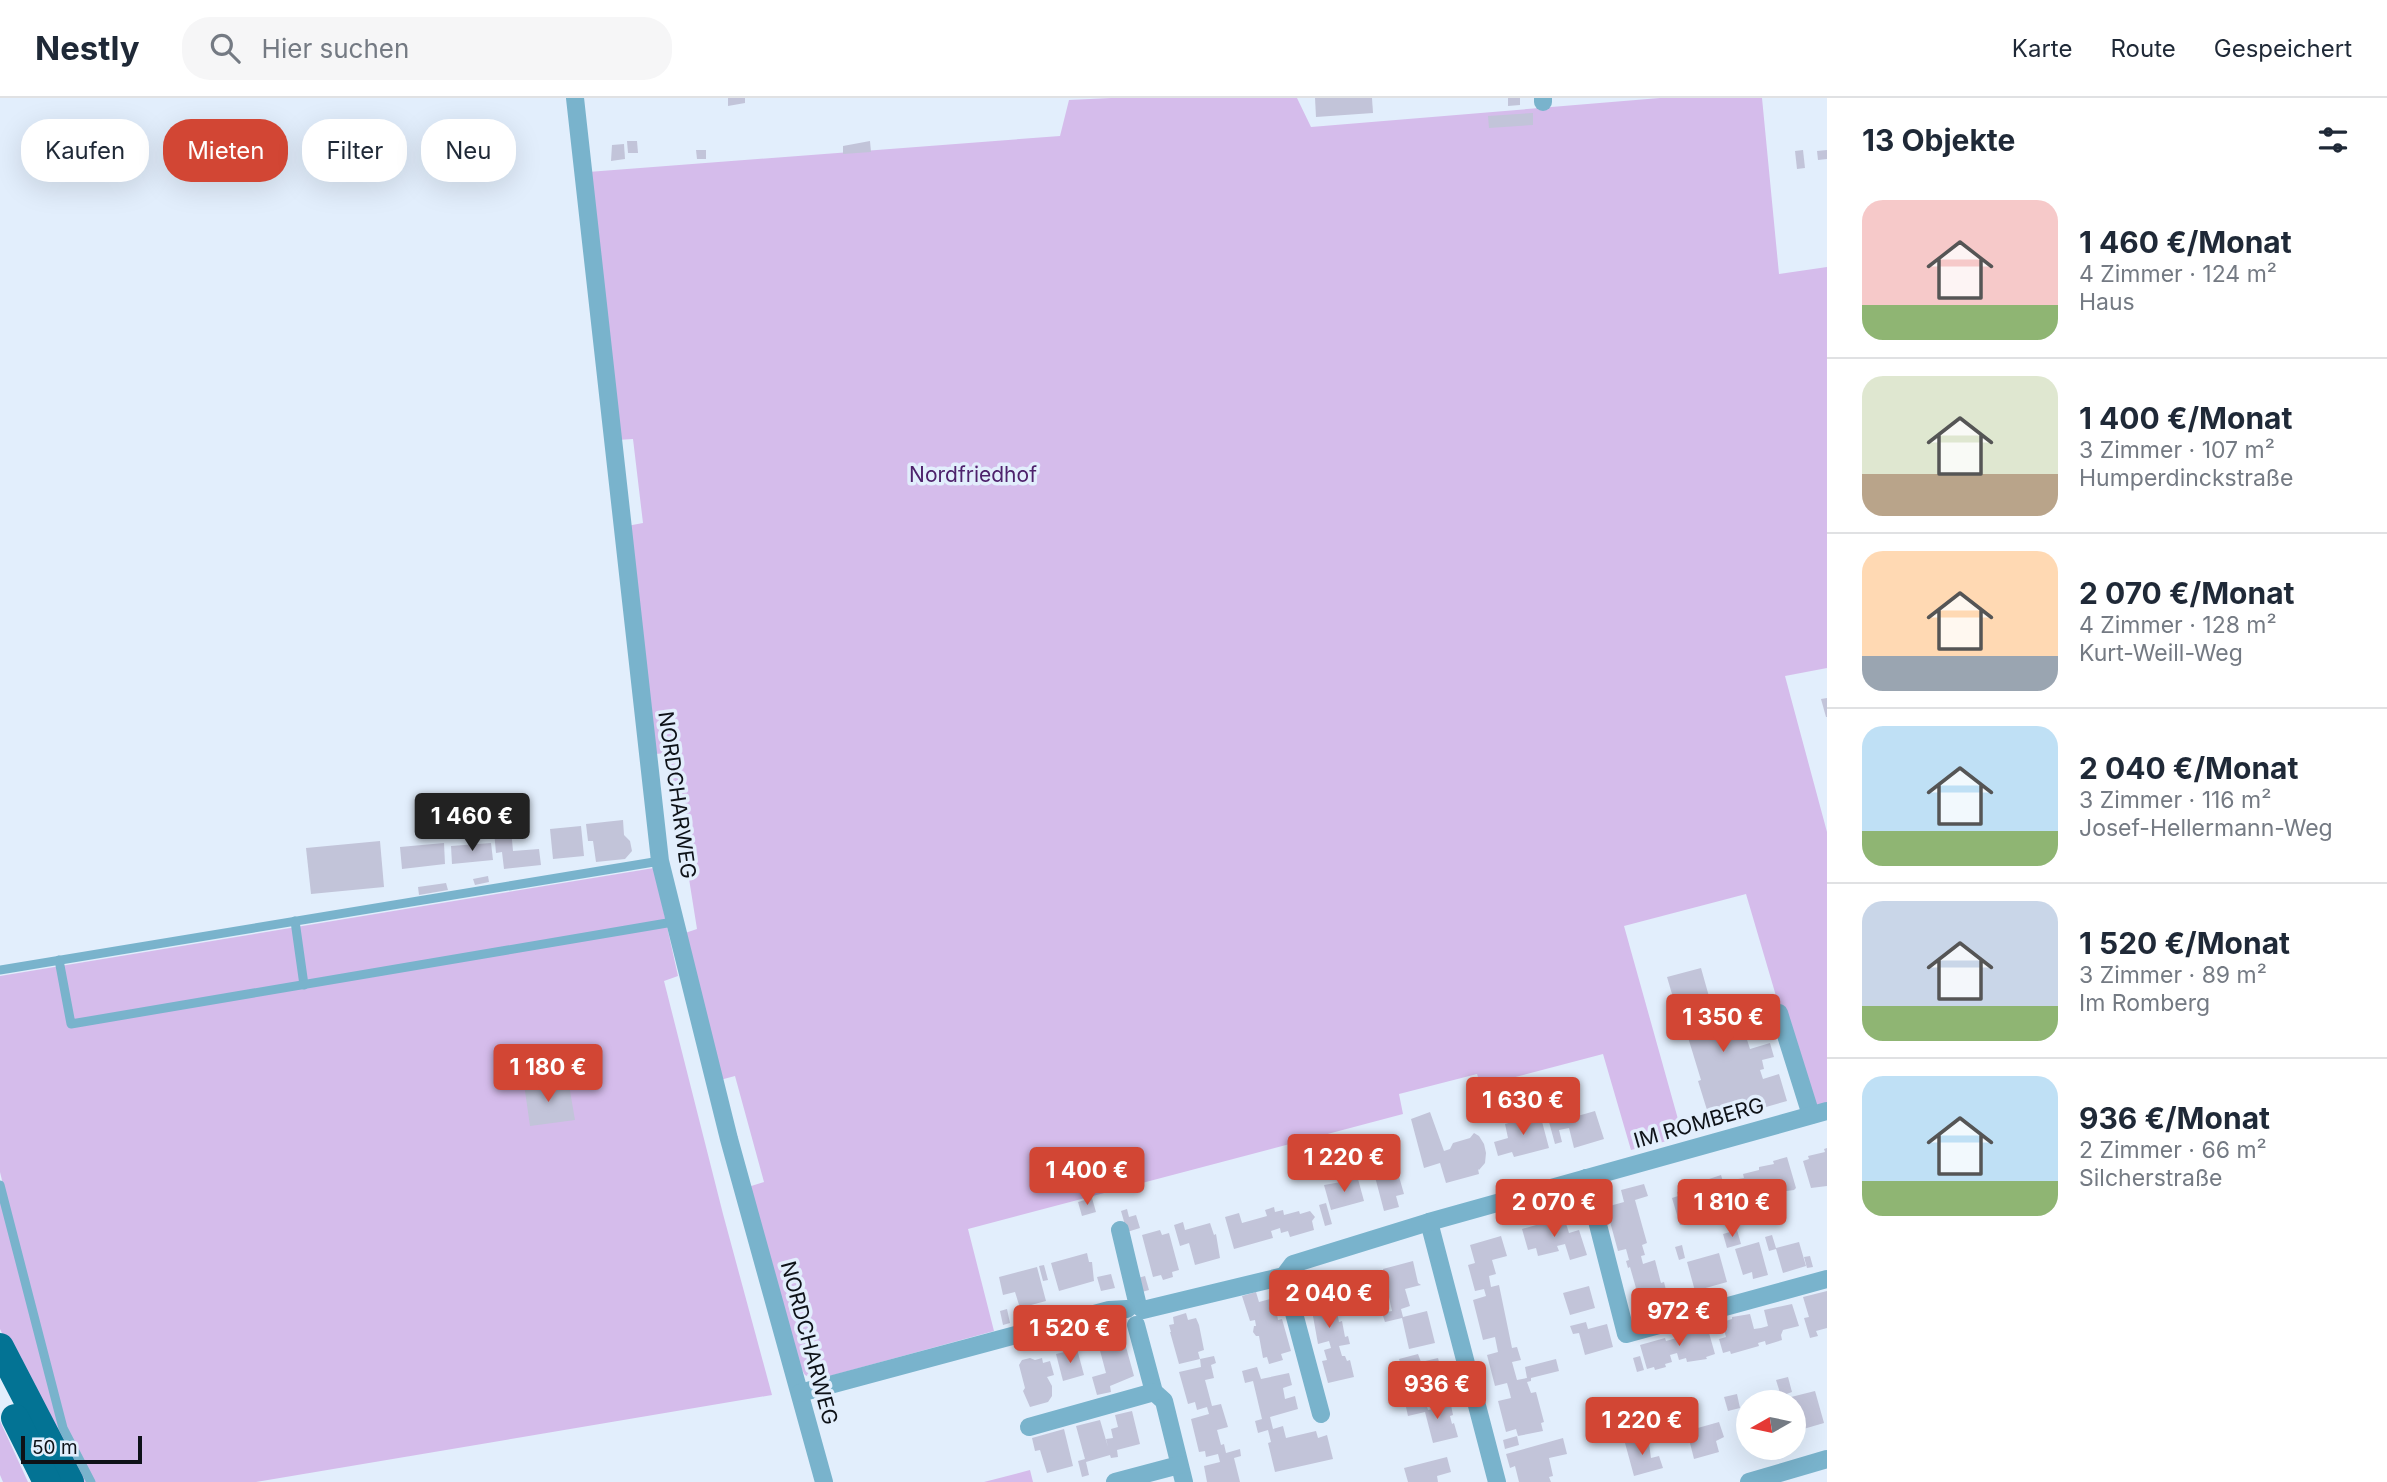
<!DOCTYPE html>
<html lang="de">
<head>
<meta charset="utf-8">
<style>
	:root { --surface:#fff; --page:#f6f6f7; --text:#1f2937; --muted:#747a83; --line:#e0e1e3; --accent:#d24634 }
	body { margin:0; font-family:Inter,sans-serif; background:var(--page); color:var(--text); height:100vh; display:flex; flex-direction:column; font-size:26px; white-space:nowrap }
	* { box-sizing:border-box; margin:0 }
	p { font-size:23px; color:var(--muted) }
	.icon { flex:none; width:38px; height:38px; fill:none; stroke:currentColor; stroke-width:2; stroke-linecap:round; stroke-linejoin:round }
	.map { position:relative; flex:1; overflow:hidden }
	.sheet { display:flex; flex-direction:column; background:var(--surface); width:560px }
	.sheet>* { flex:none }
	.top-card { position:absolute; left:21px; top:21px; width:665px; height:63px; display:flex; gap:14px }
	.needle { width:46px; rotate:261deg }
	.buttons { position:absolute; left:1736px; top:1292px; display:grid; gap:14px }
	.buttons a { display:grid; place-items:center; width:70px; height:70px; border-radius:50%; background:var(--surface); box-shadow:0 7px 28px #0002; font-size:35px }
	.scale { position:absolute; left:21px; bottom:18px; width:121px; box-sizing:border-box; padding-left:7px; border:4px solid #0e1218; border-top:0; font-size:19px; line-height:24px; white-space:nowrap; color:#0e1218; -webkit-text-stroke:5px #e2eefc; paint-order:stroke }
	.price { position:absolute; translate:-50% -60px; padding:0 16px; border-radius:7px; background:var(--accent); color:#fff; font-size:23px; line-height:46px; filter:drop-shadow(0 2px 4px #0008) }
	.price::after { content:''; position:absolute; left:50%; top:42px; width:21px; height:16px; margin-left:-10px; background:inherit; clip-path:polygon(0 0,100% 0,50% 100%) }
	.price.selected { background:#222; color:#fff }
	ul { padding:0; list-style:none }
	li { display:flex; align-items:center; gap:21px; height:175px; padding:0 35px }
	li+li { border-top:2px solid var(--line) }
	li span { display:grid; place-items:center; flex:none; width:196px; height:140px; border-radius:21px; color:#555 }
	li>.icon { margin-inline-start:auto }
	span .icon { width:84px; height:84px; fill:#fffc; stroke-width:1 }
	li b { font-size:30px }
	h2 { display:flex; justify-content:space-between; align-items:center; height:84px; padding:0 35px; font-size:30px }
	.pill { padding:0 24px; border-radius:28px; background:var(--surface); box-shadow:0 7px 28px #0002; font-size:24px; line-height:63px }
	.pill.selected { background:var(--accent); color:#fff }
	header { display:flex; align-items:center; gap:42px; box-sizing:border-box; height:98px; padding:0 35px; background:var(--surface); border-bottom:2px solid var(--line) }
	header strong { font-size:33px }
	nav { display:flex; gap:38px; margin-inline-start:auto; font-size:24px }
	.search { width:490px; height:63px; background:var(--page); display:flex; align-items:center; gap:18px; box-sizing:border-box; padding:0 24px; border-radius:28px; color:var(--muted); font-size:26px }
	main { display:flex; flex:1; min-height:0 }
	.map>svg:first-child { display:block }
	.green { fill:#d5bceb }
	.building { fill:#c2c4d9 }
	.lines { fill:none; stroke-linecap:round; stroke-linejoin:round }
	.service { stroke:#79b3cc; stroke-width:9 }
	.minor { stroke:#79b3cc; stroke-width:18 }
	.trunk { stroke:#037394; stroke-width:28 }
	.labels { text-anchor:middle; stroke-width:7; stroke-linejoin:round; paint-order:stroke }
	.park-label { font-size:21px; fill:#4e226c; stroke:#e2eefc }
	.street-label { font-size:21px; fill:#0e1218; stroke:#e2eefc }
</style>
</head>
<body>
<header>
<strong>Nestly</strong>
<div class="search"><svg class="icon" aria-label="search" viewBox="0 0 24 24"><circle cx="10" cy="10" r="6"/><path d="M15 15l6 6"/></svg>Hier suchen</div>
<nav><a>Karte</a><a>Route</a><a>Gespeichert</a></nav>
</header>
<main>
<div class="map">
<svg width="1827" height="1384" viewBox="0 0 1827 1384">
	<rect width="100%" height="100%" fill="#e2eefc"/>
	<g class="green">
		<path d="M1111 0H1297L1311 29 1660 0H1762L1779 176 1827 169V570L1785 578 1827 734V1012L1811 1017 1746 796 1624 828 1683 1039 1631 1052 1603 956 1481 988 1477 976 1399 996 1403 1016 968 1131 994 1233 815 1282 805 1277 799 1267 748 1089 764 1084 735 978 720 982 682 836 697 831 669 655 654 656 627 428 643 425 633 341 617 342 588 74 1060 38 1069 2Z"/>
		<path d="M654 770 678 878 664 883 723 1116 772 1297 256 1384H76L45 1326 0 1231V1097L51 1286 0 1074V878Z"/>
		<path d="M0 1323 28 1384H3L0 1377Z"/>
		<path d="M1030 1372 1033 1384H984Z"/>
	</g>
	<g class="building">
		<path d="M728 0H745V5L728 8Z"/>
		<path d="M1315 0H1372L1373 15 1316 19Z"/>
		<path d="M1508 0H1520V7L1508 8Z"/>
		<path d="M1533 15V27L1489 30 1488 18Z"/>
		<path d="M627 43H637L638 55H628Z"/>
		<path d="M870 43 871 54 843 56V48Z"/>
		<path d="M624 46 625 61 611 63 612 47Z"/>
		<path d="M696 52H706V61H697Z"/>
		<path d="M1803 52 1805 70 1797 71 1795 53Z"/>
		<path d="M1827 52V61L1818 62 1817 53Z"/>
		<path d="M1827 600V619H1826L1821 601Z"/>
		<path d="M623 722 624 737 630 743 632 753 625 761 596 764 593 743H588L586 726Z"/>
		<path d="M581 728 584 758 553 761 550 731Z"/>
		<path d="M511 731 513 753 539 751 541 767 504 771 502 754 496 755 494 733Z"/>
		<path d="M380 743 384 789 311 796 306 750Z"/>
		<path d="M444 745 445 766 402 771 400 749Z"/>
		<path d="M491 745 493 762 452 766 451 748Z"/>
		<path d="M488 778 489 784 475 787 473 781Z"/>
		<path d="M446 785 448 792 419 797 418 789Z"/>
		<path d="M1701 870 1717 927 1740 920 1750 951 1770 945 1774 959 1762 962 1764 971 1760 972 1763 981 1779 976 1787 1003 1714 1024 1710 1012H1707L1698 983 1701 982 1687 936 1684 937 1667 879Z"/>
		<path d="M546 983 547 990 569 987 575 1022 530 1028 524 986Z"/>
		<path d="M1595 1013 1604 1041 1574 1050 1569 1030 1559 1032 1562 1044 1555 1046 1549 1024 1556 1022 1555 1017 1565 1014 1567 1021Z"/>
		<path d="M1430 1014 1444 1053 1450 1051 1453 1045 1470 1040 1474 1035 1479 1038 1484 1046 1486 1055 1485 1065 1479 1072 1478 1071 1479 1076 1446 1085 1440 1065 1424 1070 1411 1021Z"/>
		<path d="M1540 1016 1549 1050 1514 1059 1512 1054 1498 1058 1494 1044 1508 1040 1505 1026Z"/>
		<path d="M1827 1050V1088L1811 1090 1803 1063 1809 1061 1808 1058 1825 1054 1824 1051Z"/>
		<path d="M1787 1059 1796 1090 1794 1092 1779 1094 1777 1099 1763 1101 1762 1106 1745 1108 1738 1081 1744 1080 1743 1076 1759 1072V1069L1774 1066 1773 1063Z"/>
		<path d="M1377 1067 1379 1072 1396 1068 1404 1096 1396 1098 1399 1109 1384 1113 1374 1075 1366 1077 1364 1070Z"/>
		<path d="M1721 1077 1730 1107 1728 1110 1713 1112 1712 1118 1697 1119 1696 1124 1680 1127 1672 1100 1678 1098 1677 1094 1694 1091 1693 1088 1709 1085V1081Z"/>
		<path d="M1358 1081 1364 1103 1331 1112 1324 1087Z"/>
		<path d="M1644 1086 1648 1098 1635 1102 1647 1145 1642 1147 1645 1157 1641 1158 1643 1166 1655 1162 1661 1185 1664 1184 1666 1192 1663 1193 1665 1198 1649 1203 1638 1197 1630 1169 1628 1170 1626 1163 1629 1162 1626 1151 1618 1153 1606 1109 1624 1104 1621 1092Z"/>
		<path d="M1092 1100 1096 1114 1082 1118 1078 1104Z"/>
		<path d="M1326 1105 1332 1126 1325 1128 1319 1107Z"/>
		<path d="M1274 1109 1275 1114 1283 1112 1284 1117 1299 1113 1300 1116 1310 1113 1315 1119 1312 1123 1314 1132 1290 1139 1288 1133 1281 1135 1280 1130 1271 1133 1273 1140 1234 1151 1225 1119 1239 1115 1242 1125 1267 1118 1265 1112Z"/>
		<path d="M1127 1111 1129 1119 1136 1117 1140 1130 1127 1134 1121 1113Z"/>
		<path d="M1564 1119 1569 1135 1579 1132 1587 1157 1570 1162 1565 1146 1557 1148 1559 1153 1538 1158 1536 1150 1528 1152 1522 1131Z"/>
		<path d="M1183 1124 1185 1132 1210 1125 1214 1137 1216 1136 1220 1160 1195 1167 1189 1145 1180 1148 1174 1127Z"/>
		<path d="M1160 1132 1162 1137 1169 1135 1179 1172 1172 1174 1173 1179 1163 1182 1161 1177 1153 1179 1142 1137Z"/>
		<path d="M1737 1132 1741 1146 1727 1150 1723 1136Z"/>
		<path d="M1772 1137 1776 1150 1799 1144 1806 1168 1783 1175 1776 1151 1769 1153 1765 1139Z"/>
		<path d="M1501 1138 1507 1158 1492 1162 1496 1176 1489 1178 1491 1189 1499 1187 1512 1250 1517 1249 1521 1262 1512 1264 1517 1282 1527 1280 1525 1269 1556 1261 1559 1273 1531 1280V1283L1527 1284 1531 1295 1536 1294 1544 1324 1541 1325 1543 1333 1518 1338 1516 1331 1506 1334 1498 1303 1511 1300 1509 1292 1507 1285 1495 1288 1487 1257 1498 1254 1495 1239 1483 1242 1473 1202 1486 1198 1484 1191 1475 1193 1468 1167 1475 1165 1470 1147Z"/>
		<path d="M1759 1144 1768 1177 1753 1181 1752 1174 1743 1177 1735 1151Z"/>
		<path d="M1682 1147 1685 1160 1679 1162 1675 1149Z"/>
		<path d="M1087 1155 1089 1164H1092L1094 1183 1059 1193 1051 1165Z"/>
		<path d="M1719 1155 1727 1184 1695 1193 1687 1164Z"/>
		<path d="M1810 1158 1813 1169 1807 1170 1804 1159Z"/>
		<path d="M1413 1163 1418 1185 1421 1187 1405 1191 1410 1208 1401 1211 1403 1219 1427 1213 1435 1245 1409 1251 1402 1220 1385 1224 1382 1215 1392 1213 1383 1171Z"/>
		<path d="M1044 1167 1048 1182 1043 1183 1039 1168Z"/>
		<path d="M1037 1169 1046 1203 1020 1210 1015 1194 1003 1197 999 1179Z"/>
		<path d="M1111 1176 1115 1190 1101 1193 1097 1179Z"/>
		<path d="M1145 1178 1149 1192 1142 1194 1138 1180Z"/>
		<path d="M1330 1178 1339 1224 1342 1223 1345 1239 1348 1238 1350 1246 1339 1248 1342 1258H1345L1347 1263 1350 1262 1354 1279 1328 1285 1322 1263 1327 1262 1324 1252 1331 1250 1329 1243 1318 1246 1311 1207 1308 1208 1304 1192 1316 1189 1315 1181Z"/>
		<path d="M1589 1188 1595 1210 1570 1217 1563 1195Z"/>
		<path d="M1827 1193V1230L1816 1233 1818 1238 1810 1240 1804 1220 1809 1219 1803 1199Z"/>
		<path d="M1256 1194 1259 1204 1274 1200 1278 1222 1282 1221 1291 1253 1281 1256 1283 1262 1269 1266 1267 1259 1263 1260 1259 1238H1256L1253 1234 1254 1228H1256L1255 1222 1250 1223 1242 1198Z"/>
		<path d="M1690 1203 1692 1210 1676 1214 1674 1207Z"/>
		<path d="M1792 1206 1799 1228 1783 1232 1781 1237 1782 1242 1766 1247 1765 1243 1758 1245 1759 1248 1731 1256 1730 1253 1723 1255 1719 1241 1726 1239 1722 1224 1732 1221V1219L1750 1216 1754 1231 1761 1230 1768 1228 1764 1212Z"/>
		<path d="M1007 1211 1010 1225 1003 1227 1000 1213Z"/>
		<path d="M1186 1215 1188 1222 1196 1220 1199 1227 1204 1252 1198 1254 1200 1261 1214 1258 1216 1265 1211 1267 1214 1280 1205 1282 1212 1308 1221 1306 1228 1329 1217 1332 1221 1347 1224 1346 1226 1355 1240 1351 1241 1358 1234 1360 1240 1384H1207L1204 1368 1220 1364 1218 1356 1206 1359 1205 1353 1199 1354 1191 1321 1209 1316 1207 1309 1197 1312 1195 1304 1188 1306 1179 1274 1201 1269 1200 1261 1179 1266 1170 1234H1171L1169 1227 1174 1226 1173 1219Z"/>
		<path d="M1586 1224 1588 1231 1607 1226 1613 1249 1585 1257 1579 1235 1573 1236 1570 1228Z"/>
		<path d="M1698 1228V1231L1707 1228 1715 1256 1706 1259 1707 1261 1687 1264 1686 1260 1679 1262 1677 1255 1670 1257 1672 1264 1665 1266 1666 1269 1655 1272 1654 1269 1647 1271 1640 1247 1665 1240 1666 1243 1680 1239 1679 1236Z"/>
		<path d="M1123 1238 1134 1278 1110 1288 1111 1294 1097 1297 1092 1279 1106 1275 1098 1245Z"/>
		<path d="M1077 1251 1084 1277 1063 1283 1056 1256Z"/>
		<path d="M1418 1256 1421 1264 1438 1260 1446 1291 1422 1297 1414 1267 1402 1270 1399 1261Z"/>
		<path d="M1640 1258 1644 1272 1637 1274 1633 1260Z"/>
		<path d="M1030 1260 1035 1262 1042 1260 1043 1265 1050 1263 1054 1277 1047 1279 1052 1288V1298L1048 1304 1030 1309 1023 1293 1025 1290 1019 1267 1022 1262Z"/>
		<path d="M1257 1269 1261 1281 1289 1275 1292 1287 1283 1290 1285 1301 1295 1298 1298 1311 1270 1319 1273 1331 1283 1328 1286 1340 1316 1333 1318 1340 1327 1337 1333 1361 1275 1374 1268 1345 1271 1344 1268 1332 1258 1335 1255 1323 1262 1321 1253 1283 1245 1285 1242 1273Z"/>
		<path d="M1788 1279 1792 1294 1781 1298 1776 1282Z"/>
		<path d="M1815 1293 1824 1325 1800 1332 1791 1299Z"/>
		<path d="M1737 1296 1740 1310 1728 1313 1724 1299Z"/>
		<path d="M1426 1305 1428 1312 1451 1307 1453 1317 1450 1318 1452 1326 1454 1325 1458 1339 1433 1345 1425 1314 1408 1318 1406 1309Z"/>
		<path d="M1132 1313 1140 1346 1117 1352 1118 1359 1111 1360 1110 1357 1086 1364 1089 1377 1082 1379 1078 1363 1085 1361 1076 1328 1100 1322 1108 1349 1106 1341 1113 1340 1111 1331 1118 1329 1115 1317Z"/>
		<path d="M1615 1313 1623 1342 1615 1344 1607 1315Z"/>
		<path d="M1682 1313 1686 1327 1672 1331 1669 1317Z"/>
		<path d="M1748 1313V1347H1747L1739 1315Z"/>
		<path d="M1719 1324 1724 1339 1716 1343 1719 1354 1694 1361 1687 1333Z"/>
		<path d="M1064 1331 1073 1368 1047 1375 1040 1352 1035 1353 1032 1340Z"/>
		<path d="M1517 1338 1519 1347 1505 1351 1503 1342Z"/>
		<path d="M1648 1339 1651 1360 1659 1358 1663 1370 1634 1378 1625 1345Z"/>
		<path d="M1563 1340 1567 1356 1549 1360 1553 1378 1549 1379 1551 1384H1519L1515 1368 1510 1370 1506 1356Z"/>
		<path d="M1447 1359 1451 1374 1437 1378 1438 1384H1408L1404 1370Z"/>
	</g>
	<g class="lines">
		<g class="service">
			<path d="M295 823 304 887"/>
			<path d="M59 862 71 926 673 824"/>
			<path d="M0 872 660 763"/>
			<path d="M0 1087 63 1330 91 1384"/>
		</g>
		<g class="minor">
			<path d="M575 0 660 763 729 1041 824 1384"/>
			<path d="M1543 0V4"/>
			<path d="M1779 915 1811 1017"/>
			<path d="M1586 1080 1626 1236 1827 1181"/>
			<path d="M1429 1124 1497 1384"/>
			<path d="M1120 1132 1138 1208"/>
			<path d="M1284 1178 1321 1316"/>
			<path d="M1143 1212 1284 1178 1293 1166 1429 1124 1827 1013"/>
			<path d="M1136 1227 1154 1294 1164 1303 1184 1384"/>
			<path d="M800 1295 1109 1212 1127 1211"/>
			<path d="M1029 1329 1154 1294"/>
			<path d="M1115 1384 1179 1367"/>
			<path d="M1749 1384 1827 1361"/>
		</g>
		<g class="trunk">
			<path d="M0 1249 70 1384"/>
			<path d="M15 1320 47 1384"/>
		</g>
	</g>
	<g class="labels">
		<g class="park-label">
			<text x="973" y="384">Nordfriedhof</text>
		</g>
		<g class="street-label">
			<text transform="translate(677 697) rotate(82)" y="7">NORDCHARWEG</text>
			<text transform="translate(1699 1025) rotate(-16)" y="7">IM ROMBERG</text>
			<text transform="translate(809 1245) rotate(75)" y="7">NORDCHARWEG</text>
		</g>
	</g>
</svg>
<div class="buttons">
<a><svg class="needle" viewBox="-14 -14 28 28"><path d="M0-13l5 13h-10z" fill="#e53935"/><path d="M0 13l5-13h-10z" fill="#747a83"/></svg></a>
</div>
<div class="scale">50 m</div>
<b class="price selected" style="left:472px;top:755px">1 460 €</b>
<b class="price" style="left:1723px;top:956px">1 350 €</b>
<b class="price" style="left:548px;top:1006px">1 180 €</b>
<b class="price" style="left:1523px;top:1039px">1 630 €</b>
<b class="price" style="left:1344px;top:1096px">1 220 €</b>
<b class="price" style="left:1087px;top:1109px">1 400 €</b>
<b class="price" style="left:1554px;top:1141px">2 070 €</b>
<b class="price" style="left:1732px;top:1141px">1 810 €</b>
<b class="price" style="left:1329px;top:1232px">2 040 €</b>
<b class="price" style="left:1679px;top:1250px">972 €</b>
<b class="price" style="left:1070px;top:1267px">1 520 €</b>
<b class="price" style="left:1437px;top:1323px">936 €</b>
<b class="price" style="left:1642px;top:1359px">1 220 €</b>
<div class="top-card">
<a class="pill">Kaufen</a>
<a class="pill selected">Mieten</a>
<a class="pill">Filter</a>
<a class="pill">Neu</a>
</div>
</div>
<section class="sheet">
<h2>13 Objekte<svg class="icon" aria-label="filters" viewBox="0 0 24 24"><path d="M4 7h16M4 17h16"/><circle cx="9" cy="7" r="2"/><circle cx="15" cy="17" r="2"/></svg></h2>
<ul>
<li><span style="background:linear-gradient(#f6c9c9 75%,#8fb573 0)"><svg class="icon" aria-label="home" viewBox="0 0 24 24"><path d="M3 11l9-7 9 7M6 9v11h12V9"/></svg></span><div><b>1 460 €/Monat</b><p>4 Zimmer · 124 m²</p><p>Haus</p></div></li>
<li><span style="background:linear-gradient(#dfe7d0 70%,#b9a48a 0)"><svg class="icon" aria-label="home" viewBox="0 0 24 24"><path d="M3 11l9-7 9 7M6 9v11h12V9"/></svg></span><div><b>1 400 €/Monat</b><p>3 Zimmer · 107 m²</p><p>Humperdinckstraße</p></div></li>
<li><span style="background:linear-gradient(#ffd9b3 75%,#9aa5b1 0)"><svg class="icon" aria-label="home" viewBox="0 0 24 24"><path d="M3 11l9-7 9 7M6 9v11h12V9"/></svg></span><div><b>2 070 €/Monat</b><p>4 Zimmer · 128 m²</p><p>Kurt-Weill-Weg</p></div></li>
<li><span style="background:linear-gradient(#bfe0f5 75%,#8fb573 0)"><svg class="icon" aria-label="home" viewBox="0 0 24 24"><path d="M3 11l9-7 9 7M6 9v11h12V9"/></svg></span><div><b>2 040 €/Monat</b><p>3 Zimmer · 116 m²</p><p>Josef-Hellermann-Weg</p></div></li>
<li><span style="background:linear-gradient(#c9d6e8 75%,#8fb573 0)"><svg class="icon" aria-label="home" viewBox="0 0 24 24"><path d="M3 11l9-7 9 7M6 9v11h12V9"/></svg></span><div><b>1 520 €/Monat</b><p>3 Zimmer · 89 m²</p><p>Im Romberg</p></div></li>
<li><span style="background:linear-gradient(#bfe0f5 75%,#8fb573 0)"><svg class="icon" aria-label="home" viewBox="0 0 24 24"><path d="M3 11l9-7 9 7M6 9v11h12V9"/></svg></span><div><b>936 €/Monat</b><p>2 Zimmer · 66 m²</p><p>Silcherstraße</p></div></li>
</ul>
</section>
</main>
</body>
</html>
